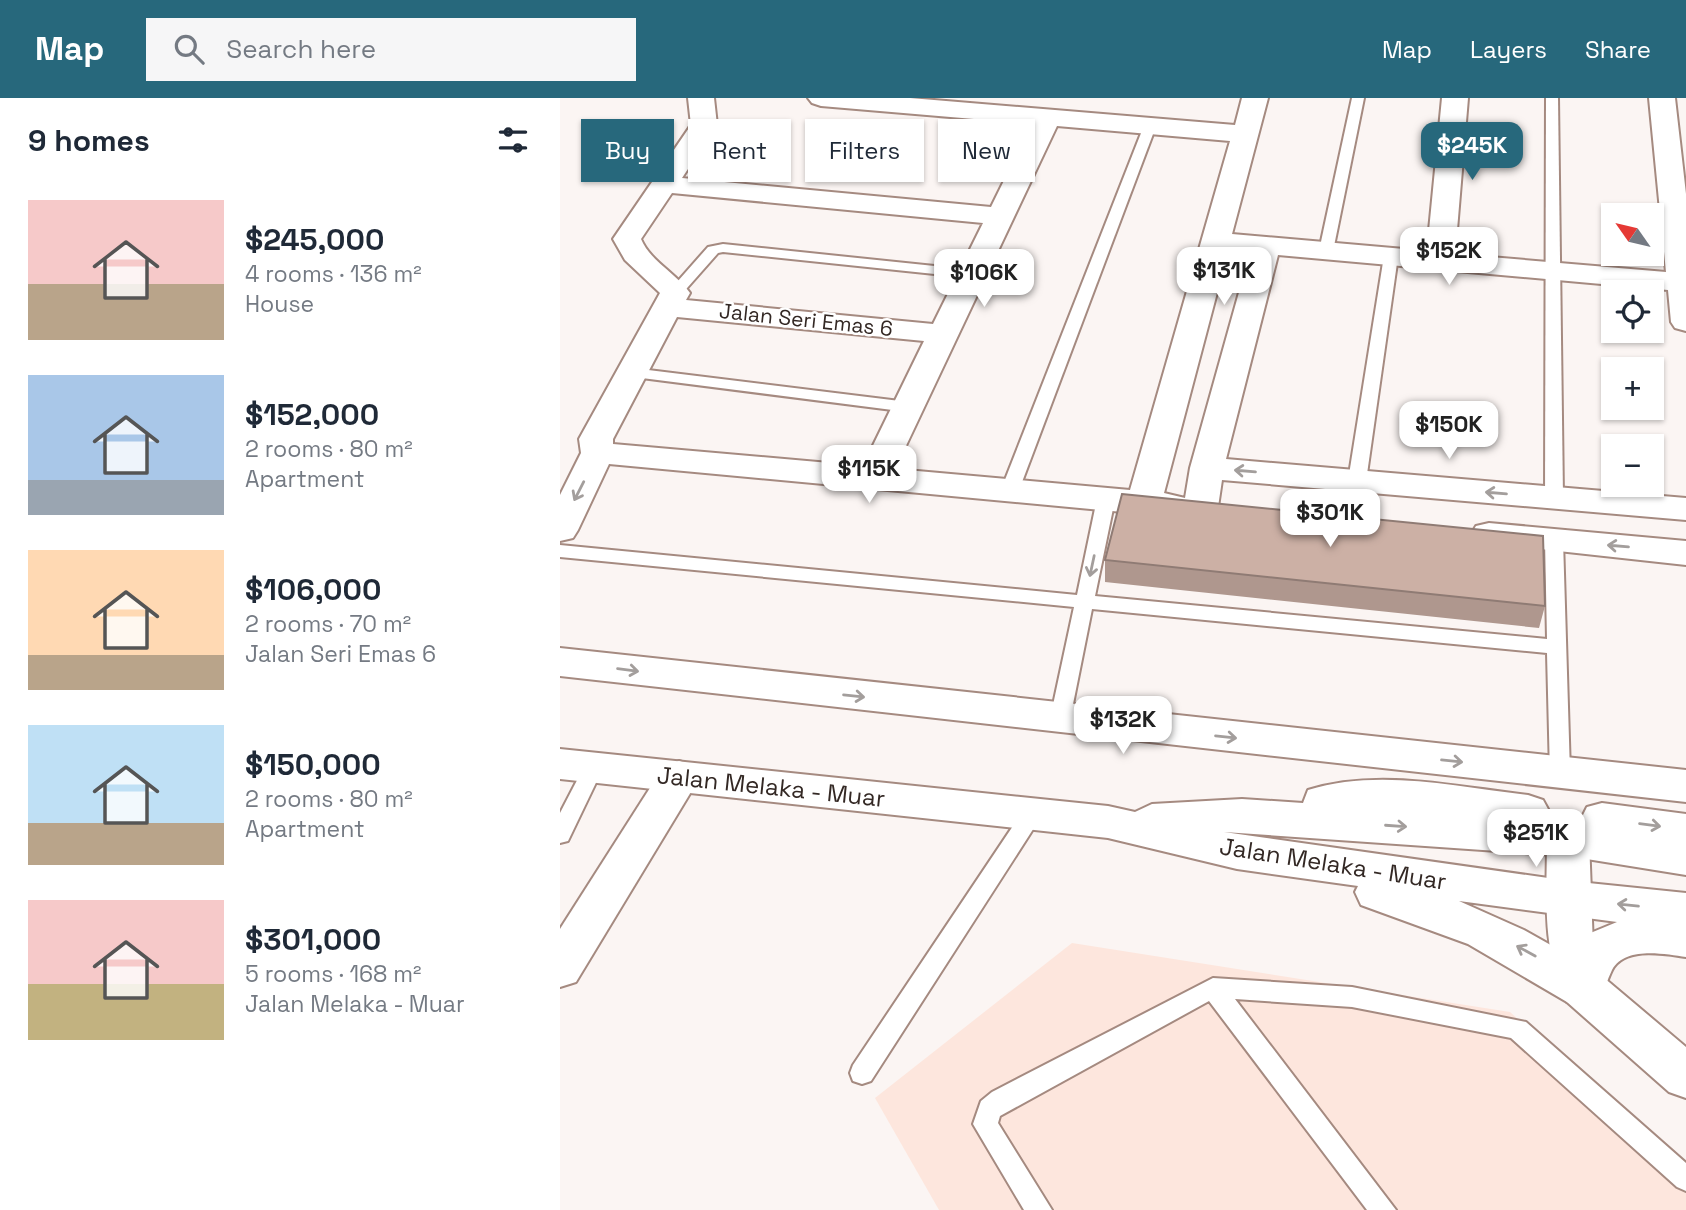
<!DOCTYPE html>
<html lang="en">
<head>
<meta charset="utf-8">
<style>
	:root { --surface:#fff; --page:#f6f6f7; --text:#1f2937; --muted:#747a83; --accent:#27687c }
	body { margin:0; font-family:"Space Grotesk",sans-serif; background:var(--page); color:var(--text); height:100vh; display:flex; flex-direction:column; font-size:26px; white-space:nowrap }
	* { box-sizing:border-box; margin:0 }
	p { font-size:23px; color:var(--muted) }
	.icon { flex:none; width:38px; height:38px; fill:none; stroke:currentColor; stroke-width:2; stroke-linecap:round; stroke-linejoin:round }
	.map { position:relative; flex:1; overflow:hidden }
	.panel { display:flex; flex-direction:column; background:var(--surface); width:560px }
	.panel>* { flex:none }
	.top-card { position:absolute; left:21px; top:21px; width:665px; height:63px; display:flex; gap:14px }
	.needle { width:46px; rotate:304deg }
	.tools { position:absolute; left:1041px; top:105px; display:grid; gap:14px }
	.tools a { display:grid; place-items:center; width:63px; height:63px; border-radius:0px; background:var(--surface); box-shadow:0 2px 5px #0004; font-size:35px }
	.price { position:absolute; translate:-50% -60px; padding:0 16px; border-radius:14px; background:#fff; color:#222; font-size:23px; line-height:46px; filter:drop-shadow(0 2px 4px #0008) }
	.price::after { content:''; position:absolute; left:50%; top:42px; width:21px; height:16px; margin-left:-10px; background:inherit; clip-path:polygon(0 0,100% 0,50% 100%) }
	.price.selected { background:var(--accent); color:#fff }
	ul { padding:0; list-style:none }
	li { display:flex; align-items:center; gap:21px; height:175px; padding:0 28px }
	li span { display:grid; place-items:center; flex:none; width:196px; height:140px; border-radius:0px; color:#555 }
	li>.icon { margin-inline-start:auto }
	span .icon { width:84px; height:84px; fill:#fffc; stroke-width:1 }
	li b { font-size:30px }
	h2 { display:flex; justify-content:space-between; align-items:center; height:84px; padding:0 28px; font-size:30px }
	.tag { padding:0 24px; border-radius:0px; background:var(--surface); box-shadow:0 2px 5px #0004; font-size:24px; line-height:63px }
	.tag.selected { background:var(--accent); color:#fff }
	header { display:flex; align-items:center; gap:42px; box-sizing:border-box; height:98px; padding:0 35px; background:var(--accent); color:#fff }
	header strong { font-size:33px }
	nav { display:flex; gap:38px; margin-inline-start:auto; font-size:24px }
	.search { width:490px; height:63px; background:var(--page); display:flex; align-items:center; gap:18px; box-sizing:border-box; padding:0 24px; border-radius:0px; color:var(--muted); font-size:26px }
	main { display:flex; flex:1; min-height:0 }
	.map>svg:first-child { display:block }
	.built { fill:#fde6dd }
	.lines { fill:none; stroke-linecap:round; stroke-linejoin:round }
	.service-casing { stroke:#a58a80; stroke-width:4 }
	.minor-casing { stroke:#a58a80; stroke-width:4 }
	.primary-casing { stroke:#a58a80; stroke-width:4 }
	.service { fill:#fff; fill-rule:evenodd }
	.minor { fill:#fff; fill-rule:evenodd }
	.primary { fill:#fff; fill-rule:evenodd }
	.wall { fill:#af978e }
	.building { fill:#ccb0a5; stroke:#8f7b74; stroke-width:2 }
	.oneway { stroke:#a39e9c }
	.labels { text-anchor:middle; stroke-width:5; stroke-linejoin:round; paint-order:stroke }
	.far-street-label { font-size:21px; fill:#332824; stroke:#fff }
	.street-label { font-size:24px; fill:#332824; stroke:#fff }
</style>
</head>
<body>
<header>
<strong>Map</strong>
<div class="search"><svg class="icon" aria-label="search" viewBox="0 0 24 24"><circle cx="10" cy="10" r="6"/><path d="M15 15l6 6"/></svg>Search here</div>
<nav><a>Map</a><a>Layers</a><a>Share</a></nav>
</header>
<main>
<section class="panel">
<h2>9 homes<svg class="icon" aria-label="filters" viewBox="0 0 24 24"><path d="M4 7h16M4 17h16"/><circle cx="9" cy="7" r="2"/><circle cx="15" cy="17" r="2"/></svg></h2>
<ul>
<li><span style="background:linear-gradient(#f6c9c9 60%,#b9a48a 0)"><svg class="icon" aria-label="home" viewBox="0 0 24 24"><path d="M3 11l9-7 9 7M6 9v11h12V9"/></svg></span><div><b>$245,000</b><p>4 rooms · 136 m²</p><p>House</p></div></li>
<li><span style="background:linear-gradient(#a9c7e8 75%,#9aa5b1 0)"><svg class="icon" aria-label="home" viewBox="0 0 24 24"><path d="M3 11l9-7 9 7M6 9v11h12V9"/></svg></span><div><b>$152,000</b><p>2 rooms · 80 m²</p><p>Apartment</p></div></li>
<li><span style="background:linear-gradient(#ffd9b3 75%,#b9a48a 0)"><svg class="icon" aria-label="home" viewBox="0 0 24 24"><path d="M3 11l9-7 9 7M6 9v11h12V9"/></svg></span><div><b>$106,000</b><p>2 rooms · 70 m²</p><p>Jalan Seri Emas 6</p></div></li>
<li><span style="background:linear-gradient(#bfe0f5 70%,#b9a48a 0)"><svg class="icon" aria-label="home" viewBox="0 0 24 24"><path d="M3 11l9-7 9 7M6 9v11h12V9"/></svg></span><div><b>$150,000</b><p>2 rooms · 80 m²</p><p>Apartment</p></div></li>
<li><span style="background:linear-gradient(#f6c9c9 60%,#c2b280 0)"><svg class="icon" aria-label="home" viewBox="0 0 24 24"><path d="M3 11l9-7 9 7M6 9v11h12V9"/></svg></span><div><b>$301,000</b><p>5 rooms · 168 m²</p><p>Jalan Melaka - Muar</p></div></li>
</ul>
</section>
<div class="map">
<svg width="1126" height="1112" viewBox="0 0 1126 1112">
	<rect width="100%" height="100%" fill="#fbf5f3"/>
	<path class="built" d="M512 845 950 914 1126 1074V1112H379L315 1000Z"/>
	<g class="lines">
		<defs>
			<g id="service">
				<path d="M792 0H804L773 153 766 157 759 153Z"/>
				<path d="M986 0H998L1003 400 994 405 985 400Z"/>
				<path d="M585 25 596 28 459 392 456 396H444L441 392Z"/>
				<path d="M163 146 413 172 420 176 413 180 163 154 158 155 120 198H110V192L148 149Z"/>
				<path d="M831 154 838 158 806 383 797 388 788 383 824 158Z"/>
				<path d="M72 270 348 304 356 309 348 314 66 278V272Z"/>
				<path d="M546 396 555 401 535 498 987 541 985 442 994 436 1000 438 1003 442 1010 675 1007 680H993L990 675 987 555 532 511 510 621 507 626H493L490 621 514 509 0 459V447L517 497 537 401Z"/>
				<path d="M33 662 40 665 43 670 8 743 0 745V715L26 665Z"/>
				<path d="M472 708 479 710 483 716 479 722 311 983 302 986 293 983 290 975 293 967 465 710Z"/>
				<path d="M653 880 792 889 966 924 1126 1065V1093L1117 1089 951 940 792 909 675 901 836 1112H807L649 903 440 1018 438 1025 492 1112H464L413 1026 421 1003 432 994Z"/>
			</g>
			<g id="minor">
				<path d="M128 0H154L157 27 122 80 431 109 472 26 261 8 252 5 248 0H350L675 27 682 0H708L672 136 867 153 882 0H908L895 156 1106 174 1089 0H1115L1126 96V233L1115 230 1111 224 1108 192 718 157 666 361 1126 400V422L662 382 658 409 653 417 641 420 629 417 626 412 612 418 584 416 49 366 18 432 13 440 0 443V397L21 355 19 341 100 195 65 162 53 141 131 27ZM497 28 670 43 570 392 335 371ZM112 95 423 125 373 226 126 202 130 195C116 175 90 163 81 141ZM668 153 690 155 630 370 625 400 604 395ZM117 219 364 243 303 368 53 346V341Z"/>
				<path d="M929 425 1126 443V467L916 444 911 436 916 428Z"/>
				<path d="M0 550 1126 672V704L0 578Z"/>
				<path d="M119 663 134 668 140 679 16 884 0 889V831L104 668Z"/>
				<path d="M1008 724 1023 729 1029 741 1033 849 1043 879 1126 949V1000L1109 994 1007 904C981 852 987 797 987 741L993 729Z"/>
			</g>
			<path id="primary" d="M0 651 548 708 575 714 592 706 682 701 743 705 748 692C818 670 897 689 968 697L983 702 989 713 984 723 1024 727 1021 721 1027 709 1042 705 1126 716V777L1008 758 664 734 1009 783 1126 795V859C1104 856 1065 848 1052 872 1047 882 1044 894 1039 904L1023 910 1007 904 908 846 801 807 795 794 798 788 677 771 548 740 0 681ZM899 803 1057 824 1028 836 1012 859 964 832Z"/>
		</defs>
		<use href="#service" class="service-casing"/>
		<use href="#minor" class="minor-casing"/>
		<use href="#primary" class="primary-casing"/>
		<use href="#service" class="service"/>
		<use href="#minor" class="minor"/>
		<use href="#primary" class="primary"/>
	</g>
	<path class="wall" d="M545 462 985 508 979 530 545 484Z"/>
	<path class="building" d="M562 396 983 438 985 508 545 462Z"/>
	<defs><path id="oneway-shaft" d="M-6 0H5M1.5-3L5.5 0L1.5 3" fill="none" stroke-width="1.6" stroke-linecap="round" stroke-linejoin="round" transform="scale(1.75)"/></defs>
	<g class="oneway">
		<use href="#oneway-shaft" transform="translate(685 373) rotate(-175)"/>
		<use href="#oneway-shaft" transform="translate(19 393) rotate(117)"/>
		<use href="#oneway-shaft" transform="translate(936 395) rotate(-175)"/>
		<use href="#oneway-shaft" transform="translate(1058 448) rotate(-175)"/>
		<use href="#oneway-shaft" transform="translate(532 468) rotate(102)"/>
		<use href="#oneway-shaft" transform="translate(68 572) rotate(7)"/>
		<use href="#oneway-shaft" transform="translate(294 598) rotate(6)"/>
		<use href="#oneway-shaft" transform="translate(666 639) rotate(6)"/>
		<use href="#oneway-shaft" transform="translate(892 663) rotate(6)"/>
		<use href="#oneway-shaft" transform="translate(1090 727) rotate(7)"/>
		<use href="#oneway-shaft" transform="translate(836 728) rotate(4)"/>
		<use href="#oneway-shaft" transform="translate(1068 807) rotate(-174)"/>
		<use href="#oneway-shaft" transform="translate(966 853) rotate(-151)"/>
	</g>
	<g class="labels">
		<g class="far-street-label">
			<text transform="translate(246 222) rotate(6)" y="7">Jalan Seri Emas 6</text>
		</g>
		<g class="street-label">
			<text transform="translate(211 689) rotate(6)" y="8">Jalan Melaka - Muar</text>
			<text transform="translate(773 766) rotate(9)" y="8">Jalan Melaka - Muar</text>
		</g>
	</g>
</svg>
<div class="tools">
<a><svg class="needle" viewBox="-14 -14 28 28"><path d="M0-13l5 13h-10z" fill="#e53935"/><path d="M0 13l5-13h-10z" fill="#747a83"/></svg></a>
<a><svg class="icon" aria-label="locate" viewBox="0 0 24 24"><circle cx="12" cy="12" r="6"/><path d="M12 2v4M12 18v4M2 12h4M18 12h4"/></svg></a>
<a>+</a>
<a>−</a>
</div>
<b class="price selected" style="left:912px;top:84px">$245K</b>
<b class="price" style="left:889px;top:189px">$152K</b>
<b class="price" style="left:664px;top:209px">$131K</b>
<b class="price" style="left:424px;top:211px">$106K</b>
<b class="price" style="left:889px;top:363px">$150K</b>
<b class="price" style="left:309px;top:407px">$115K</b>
<b class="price" style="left:770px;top:451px">$301K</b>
<b class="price" style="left:563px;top:658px">$132K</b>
<b class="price" style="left:976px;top:771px">$251K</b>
<div class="top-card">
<a class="tag selected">Buy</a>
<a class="tag">Rent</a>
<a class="tag">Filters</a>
<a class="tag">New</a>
</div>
</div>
</main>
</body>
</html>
